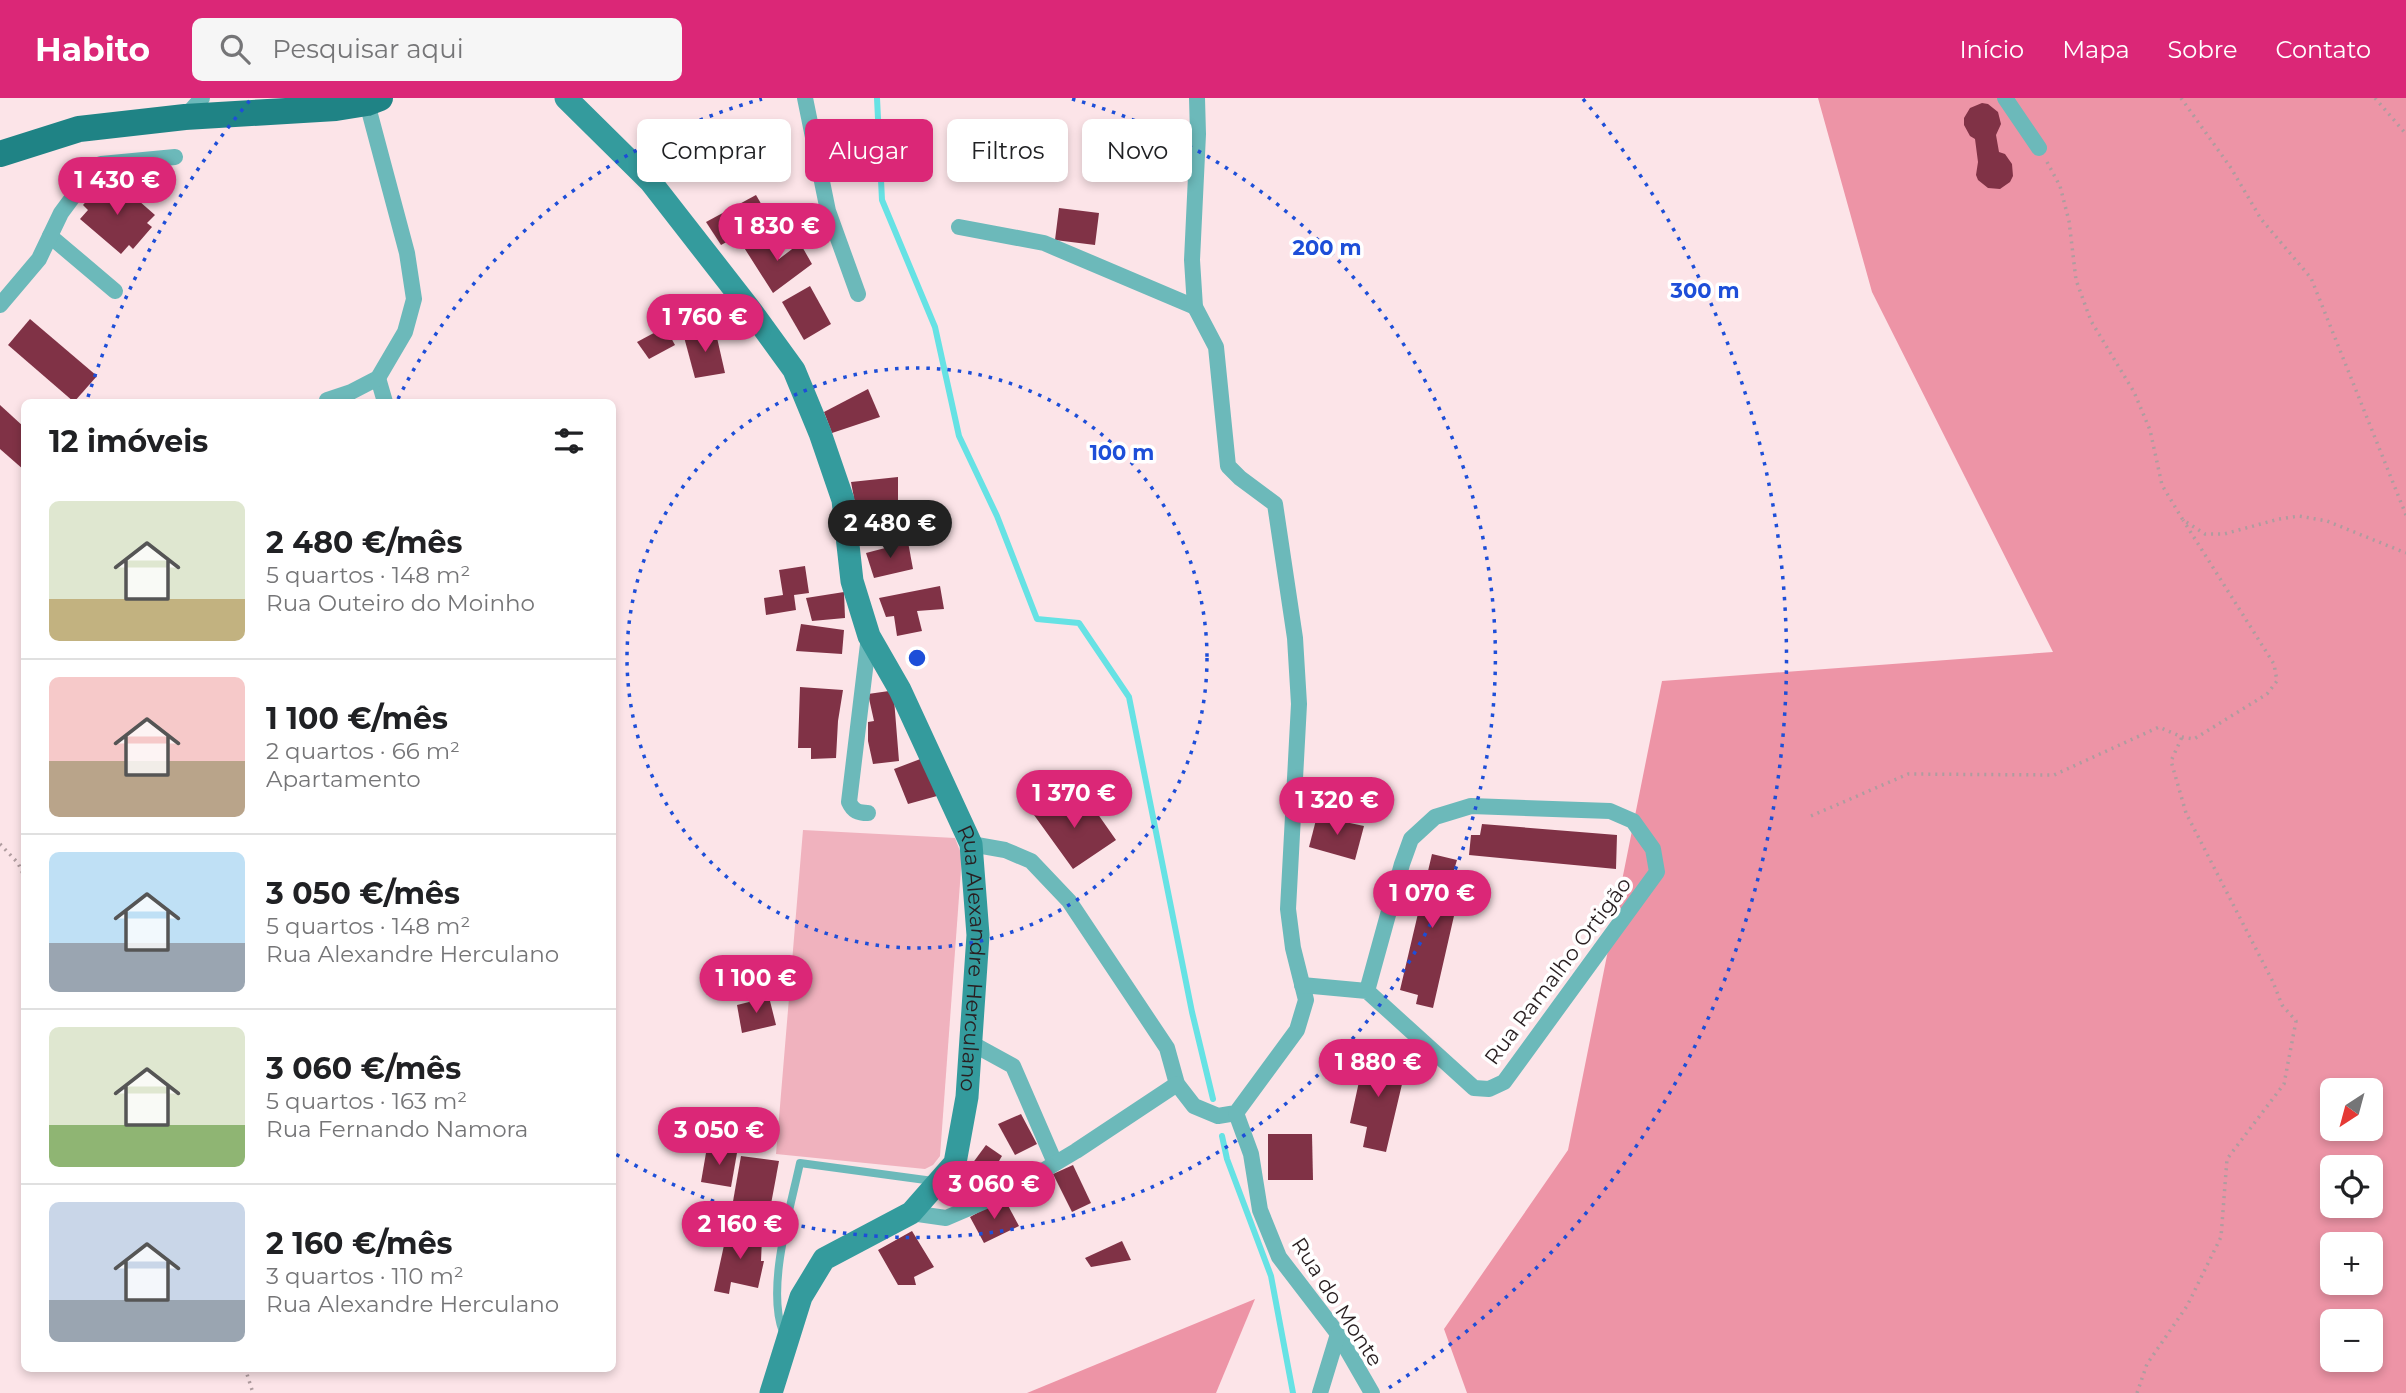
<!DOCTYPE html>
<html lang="pt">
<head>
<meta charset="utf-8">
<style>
	:root { --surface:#fff; --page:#f6f6f6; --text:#202124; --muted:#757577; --line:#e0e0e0; --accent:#db2777 }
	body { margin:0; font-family:Montserrat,sans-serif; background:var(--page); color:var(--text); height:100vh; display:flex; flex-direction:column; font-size:26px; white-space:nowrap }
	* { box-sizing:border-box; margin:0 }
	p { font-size:23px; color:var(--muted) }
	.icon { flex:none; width:38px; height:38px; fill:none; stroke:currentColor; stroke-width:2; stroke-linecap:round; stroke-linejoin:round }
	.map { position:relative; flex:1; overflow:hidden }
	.details { position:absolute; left:21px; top:301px; width:595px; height:973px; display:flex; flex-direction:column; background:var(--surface); border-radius:10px; box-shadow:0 4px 10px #0003 }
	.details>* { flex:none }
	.banner { position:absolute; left:637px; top:21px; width:665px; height:63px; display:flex; gap:14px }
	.needle { width:46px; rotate:216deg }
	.buttons { position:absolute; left:2320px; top:980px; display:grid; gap:14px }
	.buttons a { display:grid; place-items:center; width:63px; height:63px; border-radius:10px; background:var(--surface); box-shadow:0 4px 10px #0003; font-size:35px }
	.price { position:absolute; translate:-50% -60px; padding:0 16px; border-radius:24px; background:var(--accent); color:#fff; font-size:23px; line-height:46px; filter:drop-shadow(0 2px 4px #0008) }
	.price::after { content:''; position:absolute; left:50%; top:42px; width:21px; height:16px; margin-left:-10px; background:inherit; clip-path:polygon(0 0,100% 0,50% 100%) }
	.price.active { background:#222; color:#fff }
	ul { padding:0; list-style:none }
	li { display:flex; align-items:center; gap:21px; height:175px; padding:0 28px }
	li+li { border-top:2px solid var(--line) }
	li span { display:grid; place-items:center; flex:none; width:196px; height:140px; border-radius:10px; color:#555 }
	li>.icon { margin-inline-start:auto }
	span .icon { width:84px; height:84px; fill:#fffc; stroke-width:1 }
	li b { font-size:30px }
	h2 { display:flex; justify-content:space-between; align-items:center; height:84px; padding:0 28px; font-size:30px }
	.tag { padding:0 24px; border-radius:10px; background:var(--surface); box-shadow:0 4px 10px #0003; font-size:24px; line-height:63px }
	.tag.active { background:var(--accent); color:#fff }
	header { display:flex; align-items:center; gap:42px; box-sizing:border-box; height:98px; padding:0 35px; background:var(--accent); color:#fff }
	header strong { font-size:33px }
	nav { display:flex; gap:38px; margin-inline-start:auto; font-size:24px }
	.search { width:490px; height:63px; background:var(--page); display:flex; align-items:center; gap:18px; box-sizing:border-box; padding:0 24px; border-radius:10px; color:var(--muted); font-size:26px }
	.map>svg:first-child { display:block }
	.green { fill:#f0b2be }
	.forest { fill:#ed94a6; fill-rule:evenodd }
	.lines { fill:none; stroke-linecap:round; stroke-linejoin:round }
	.stream { stroke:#66e2e4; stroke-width:6 }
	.building { fill:#803246 }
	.path { stroke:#af9c9f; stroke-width:3.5; stroke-dasharray:2 5; stroke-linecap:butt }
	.lane { stroke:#6cb9ba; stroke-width:8 }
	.street { stroke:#6cb9ba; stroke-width:16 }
	.secondary { stroke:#349b9d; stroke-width:23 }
	.primary { stroke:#1f8385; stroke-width:26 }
	.ring { fill:none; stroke:#1d4ed8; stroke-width:3.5; stroke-dasharray:3.5 7 }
	.labels { text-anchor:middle; stroke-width:7; stroke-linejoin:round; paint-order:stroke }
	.street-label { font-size:21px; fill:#291f21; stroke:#fff }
	.centre { fill:#1d4ed8; stroke:#fff; stroke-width:3.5 }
	.ring-label { font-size:21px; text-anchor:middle; font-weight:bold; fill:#1d4ed8; stroke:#fff; stroke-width:7; stroke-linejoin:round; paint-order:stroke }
</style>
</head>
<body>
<header>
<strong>Habito</strong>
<div class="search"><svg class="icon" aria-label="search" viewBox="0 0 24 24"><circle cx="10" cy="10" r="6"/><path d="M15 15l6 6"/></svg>Pesquisar aqui</div>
<nav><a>Início</a><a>Mapa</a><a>Sobre</a><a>Contato</a></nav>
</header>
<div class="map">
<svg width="2406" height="1295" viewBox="0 0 2406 1295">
	<rect width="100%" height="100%" fill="#fce4e8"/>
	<path class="green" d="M803 732 955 740 962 758 940 1058 933 1067 925 1071 776 1056Z"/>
	<g class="forest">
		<path d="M1818 0H2406V1295H1467L1444 1231 1568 1052 1662 583 2053 554 1872 194ZM2333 992H2371V1031H2333ZM2333 1069H2371V1108H2333ZM2333 1146H2371V1185H2333ZM2333 1223H2371V1262H2333Z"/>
		<path d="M1255 1201 1216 1295H1027Z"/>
	</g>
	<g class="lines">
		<g class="stream">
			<path d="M877 0 882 102 935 229 959 338 997 418 1037 521 1079 525 1129 599 1192 914 1213 1001"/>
			<path d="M1222 1038 1227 1061 1271 1178 1293 1295"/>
		</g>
	</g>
	<g class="building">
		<path d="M1982 5 1988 6 1998 14 2001 26 1996 37 1999 54 2005 56 2012 66 2013 78 2010 84 2000 91 1988 90 1978 82 1976 77 1978 64 1975 41 1970 38 1964 27V20L1970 10Z"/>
		<path d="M114 81 155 117 147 125 152 129 133 151 129 147 121 156 80 121 88 112 83 107 102 86 106 90Z"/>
		<path d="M756 97 770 121 721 147 706 124Z"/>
		<path d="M1059 110 1099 115 1095 147 1055 142Z"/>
		<path d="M764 137 779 161 800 145 812 166 773 195 743 148Z"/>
		<path d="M810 188 831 226 804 242 782 204Z"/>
		<path d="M30 221 97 278 74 304 8 247Z"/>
		<path d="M665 229 675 247 649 261 637 244Z"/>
		<path d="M715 231 725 275 695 280 684 239Z"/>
		<path d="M868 291 880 319 832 335 824 314Z"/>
		<path d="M0 307 24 329V372L0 351Z"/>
		<path d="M898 379V407L856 411 851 384Z"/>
		<path d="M908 444 913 471 874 480 866 455Z"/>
		<path d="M805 468 809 495 794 497 796 512 766 517 764 500 783 497 779 472Z"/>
		<path d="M940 488 944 511 917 513 922 533 897 538 894 518 886 519 879 500Z"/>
		<path d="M844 494 845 520 812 523 806 500Z"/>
		<path d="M801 526 844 532 842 556 796 553Z"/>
		<path d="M800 589 843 592 838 623 836 660 811 661V650H798Z"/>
		<path d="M889 593 894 601 899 663 873 666 868 643V624L874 623 868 596Z"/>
		<path d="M923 660 937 698 908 706 894 671Z"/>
		<path d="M1067 694 1079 712 1084 709 1087 717 1095 712 1116 742 1073 771 1034 717Z"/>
		<path d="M1317 718 1364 728 1355 762 1309 749Z"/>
		<path d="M1482 726 1617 737 1616 771 1469 757 1471 737H1480Z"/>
		<path d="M1432 756 1457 762 1454 772 1464 774 1433 910 1416 906 1418 897 1400 892Z"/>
		<path d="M769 899 776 927 742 935 737 907Z"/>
		<path d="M1365 956 1407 965 1386 1054 1363 1049 1367 1029 1350 1025Z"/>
		<path d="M1021 1016 1037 1046 1015 1057 998 1026Z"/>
		<path d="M1268 1036H1312L1313 1082H1268Z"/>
		<path d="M986 1047 1002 1058 990 1078 972 1066Z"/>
		<path d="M707 1049 737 1055 731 1089 701 1084Z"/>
		<path d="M741 1058 779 1063 769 1117 732 1109Z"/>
		<path d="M1073 1067 1091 1105 1072 1114 1053 1076Z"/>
		<path d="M1004 1100 1019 1128 984 1145 970 1119Z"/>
		<path d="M728 1129 751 1132V1138L762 1141 761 1163H764L758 1190 731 1184 729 1196 714 1193Z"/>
		<path d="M912 1133 934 1169 914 1179 916 1187H898L878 1152Z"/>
		<path d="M1122 1143 1131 1162 1091 1169 1085 1160Z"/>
	</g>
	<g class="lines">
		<g class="path">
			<path d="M2181 0 2231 70 2261 121 2311 180 2406 417"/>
			<path d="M2375 0 2406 36"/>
			<path d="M2047 64 2060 88 2069 123 2076 182 2091 223 2134 294 2150 332 2162 387 2183 422 2205 436H2224L2279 421 2299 418 2327 423 2406 455"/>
			<path d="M1811 718 1908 676 2054 677 2159 629 2182 639 2194 641 2267 596 2277 583 2274 566 2183 422"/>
			<path d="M0 746 18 765 24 778"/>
			<path d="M245 1270 253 1295"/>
			<path d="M2137 1295 2147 1266 2187 1208 2221 1139 2227 1061 2284 986 2296 923 2282 907 2273 884 2186 715 2171 663 2182 639"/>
		</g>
		<path class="lane" d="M783 1234C766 1190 790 1112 800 1065L933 1083"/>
		<g class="street">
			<path d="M805 0 828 113 858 196"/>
			<path d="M2005 0 2039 50"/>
			<path d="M185 19 202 0"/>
			<path d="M959 129 1044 145 1195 209"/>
			<path d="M50 138 115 193"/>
			<path d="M0 207 39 161 61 115 84 84 101 66 175 59"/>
			<path d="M378 280 385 304"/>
			<path d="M327 302 351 294 378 280 405 234 414 201 407 155 367 5"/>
			<path d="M868 715C858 715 853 713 849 704L869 538"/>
			<path d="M971 746 1005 752 1031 763 1069 803 1167 950 1177 986 1194 1008 1218 1018 1236 1015 1297 932 1306 902 1293 850 1288 811 1299 606 1295 540 1275 406 1240 380 1228 368 1216 249 1195 209 1192 162 1198 36 1197 0"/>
			<path d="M1302 887 1367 893 1474 990 1489 991 1504 984 1657 774 1653 751 1633 723 1610 713 1471 708 1435 719 1411 741 1402 766 1367 893"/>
			<path d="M971 945 1013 968 1055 1065"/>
			<path d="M1236 1015 1251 1056 1260 1112 1279 1159 1338 1236 1372 1295"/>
			<path d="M911 1115 946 1120 1009 1093 1076 1053 1177 986"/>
			<path d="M1320 1295 1338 1236"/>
		</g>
		<path class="secondary" id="s1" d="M566 0 650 83 749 210 794 272 820 335 843 402 852 483 869 538 900 592 971 746 978 837 967 999 955 1065 911 1115 824 1161 801 1199 771 1295"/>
		<path class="primary" d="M0 56 79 31 185 19 336 10 367 5 380 0"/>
	</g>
	<g class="ring">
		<circle cx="917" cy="560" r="290"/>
		<path d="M398 301A580 580 0 0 1 762 1M1072 1A580 580 0 1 1 614 1055"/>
		<path d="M88 299A869 869 0 0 1 251 1M1583 1A869 869 0 0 1 1384 1293"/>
	</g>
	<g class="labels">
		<g class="street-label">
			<text dy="7" stroke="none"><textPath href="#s1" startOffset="980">Rua Alexandre Herculano</textPath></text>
			<text transform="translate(1558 873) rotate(-53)" y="7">Rua Ramalho Ortigão</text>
			<text transform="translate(1337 1204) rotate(57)" y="7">Rua do Monte</text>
		</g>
	</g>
	<circle cx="917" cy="560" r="10" class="centre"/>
	<g class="ring-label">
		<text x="1327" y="157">200 m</text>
		<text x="1705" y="200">300 m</text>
		<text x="1122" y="362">100 m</text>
	</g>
</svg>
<div class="buttons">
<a><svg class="needle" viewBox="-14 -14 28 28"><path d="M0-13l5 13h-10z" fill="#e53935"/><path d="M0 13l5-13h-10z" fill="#757577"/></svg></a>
<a><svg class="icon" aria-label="locate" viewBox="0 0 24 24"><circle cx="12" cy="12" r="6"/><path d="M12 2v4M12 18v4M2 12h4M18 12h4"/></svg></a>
<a>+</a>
<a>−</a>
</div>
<b class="price" style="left:117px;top:119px">1 430 €</b>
<b class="price" style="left:777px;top:165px">1 830 €</b>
<b class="price" style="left:705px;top:256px">1 760 €</b>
<b class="price active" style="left:890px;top:462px">2 480 €</b>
<b class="price" style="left:1074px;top:732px">1 370 €</b>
<b class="price" style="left:1337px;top:739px">1 320 €</b>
<b class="price" style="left:1432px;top:832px">1 070 €</b>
<b class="price" style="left:756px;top:917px">1 100 €</b>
<b class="price" style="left:1378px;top:1001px">1 880 €</b>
<b class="price" style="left:719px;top:1069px">3 050 €</b>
<b class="price" style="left:994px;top:1123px">3 060 €</b>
<b class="price" style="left:740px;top:1163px">2 160 €</b>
<div class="banner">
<a class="tag">Comprar</a>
<a class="tag active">Alugar</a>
<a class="tag">Filtros</a>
<a class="tag">Novo</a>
</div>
<section class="details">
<h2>12 imóveis<svg class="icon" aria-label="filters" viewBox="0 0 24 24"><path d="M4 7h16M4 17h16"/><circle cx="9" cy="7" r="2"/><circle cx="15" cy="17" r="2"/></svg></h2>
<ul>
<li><span style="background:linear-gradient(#dfe7d0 70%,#c2b280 0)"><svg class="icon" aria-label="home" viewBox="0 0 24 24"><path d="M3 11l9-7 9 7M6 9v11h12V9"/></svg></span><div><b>2 480 €/mês</b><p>5 quartos · 148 m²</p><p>Rua Outeiro do Moinho</p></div></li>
<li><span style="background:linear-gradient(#f6c9c9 60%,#b9a48a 0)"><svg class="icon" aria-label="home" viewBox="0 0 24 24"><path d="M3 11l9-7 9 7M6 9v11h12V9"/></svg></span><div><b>1 100 €/mês</b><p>2 quartos · 66 m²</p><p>Apartamento</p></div></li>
<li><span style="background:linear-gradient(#bfe0f5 65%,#9aa5b1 0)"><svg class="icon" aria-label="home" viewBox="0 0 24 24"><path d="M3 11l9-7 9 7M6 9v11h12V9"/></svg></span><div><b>3 050 €/mês</b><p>5 quartos · 148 m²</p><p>Rua Alexandre Herculano</p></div></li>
<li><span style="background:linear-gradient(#dfe7d0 70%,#8fb573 0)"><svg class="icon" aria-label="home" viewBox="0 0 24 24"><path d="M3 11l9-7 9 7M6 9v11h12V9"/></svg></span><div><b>3 060 €/mês</b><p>5 quartos · 163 m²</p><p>Rua Fernando Namora</p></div></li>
<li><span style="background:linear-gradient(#c9d6e8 70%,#9aa5b1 0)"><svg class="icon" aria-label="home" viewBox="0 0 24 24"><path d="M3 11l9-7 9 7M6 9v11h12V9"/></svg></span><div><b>2 160 €/mês</b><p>3 quartos · 110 m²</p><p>Rua Alexandre Herculano</p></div></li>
</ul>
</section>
</div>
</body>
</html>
